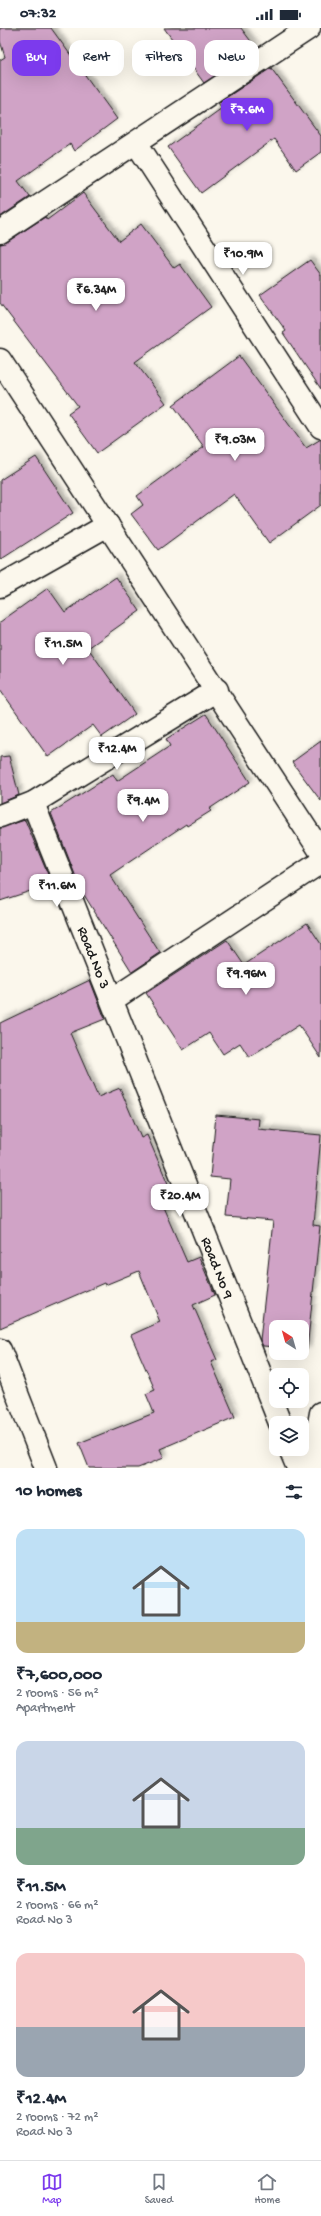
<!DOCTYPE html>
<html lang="en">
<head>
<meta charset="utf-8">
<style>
	:root { --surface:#fff; --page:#f2f2f3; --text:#1f2937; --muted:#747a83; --line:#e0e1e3; --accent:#7c3aed }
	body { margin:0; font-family:"Gochi Hand",sans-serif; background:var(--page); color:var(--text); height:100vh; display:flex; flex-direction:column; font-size:15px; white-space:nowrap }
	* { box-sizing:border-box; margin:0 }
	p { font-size:13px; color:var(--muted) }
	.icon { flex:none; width:22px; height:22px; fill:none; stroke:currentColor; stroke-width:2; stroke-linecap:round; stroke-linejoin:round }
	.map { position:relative; height:1440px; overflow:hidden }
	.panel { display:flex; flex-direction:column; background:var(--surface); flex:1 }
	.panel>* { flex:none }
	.guide { position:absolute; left:12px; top:12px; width:297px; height:36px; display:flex; gap:8px }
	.needle { width:26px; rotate:323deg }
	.controls { position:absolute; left:269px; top:1292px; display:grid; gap:8px }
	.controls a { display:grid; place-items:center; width:40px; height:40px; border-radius:8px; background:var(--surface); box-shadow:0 4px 16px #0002; font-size:20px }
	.price { position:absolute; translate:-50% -34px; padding:0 9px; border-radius:8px; background:#fff; color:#222; font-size:13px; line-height:26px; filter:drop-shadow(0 1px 2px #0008) }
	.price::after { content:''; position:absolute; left:50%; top:24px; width:12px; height:9px; margin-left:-6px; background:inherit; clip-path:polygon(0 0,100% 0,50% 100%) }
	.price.active { background:var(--accent); color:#fff }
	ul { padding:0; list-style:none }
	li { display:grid; align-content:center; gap:8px; height:212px; padding:0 16px }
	li span { display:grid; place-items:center; height:124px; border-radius:12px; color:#555 }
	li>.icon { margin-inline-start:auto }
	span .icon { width:72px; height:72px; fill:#fffc; stroke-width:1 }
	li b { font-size:17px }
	h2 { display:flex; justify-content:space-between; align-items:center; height:48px; padding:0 16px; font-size:17px }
	.tag { padding:0 14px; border-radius:12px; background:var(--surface); box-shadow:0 4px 16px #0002; font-size:14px; line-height:36px }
	.tag.active { background:var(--accent); color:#fff }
	.status { display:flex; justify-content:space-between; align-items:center; height:28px; padding:0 20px; background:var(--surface); direction:ltr }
	.status svg { height:11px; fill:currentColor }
	.tab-bar { display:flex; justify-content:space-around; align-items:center; height:56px; border-top:1px solid var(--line); background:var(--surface); font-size:11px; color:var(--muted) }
	.tab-bar a { display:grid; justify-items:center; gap:2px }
	.tab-bar .active { color:var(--accent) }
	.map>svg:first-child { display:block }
	.building { fill:#d0a3c6; stroke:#1c1c1c; filter:url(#shadow) }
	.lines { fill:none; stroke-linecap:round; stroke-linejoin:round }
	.minor-casing { stroke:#1c1c1c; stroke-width:25 }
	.minor { stroke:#fbf7ec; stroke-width:22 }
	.labels { text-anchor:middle; stroke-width:4; stroke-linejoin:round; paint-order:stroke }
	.street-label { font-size:15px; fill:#1c1c1c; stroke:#fbf7ec }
</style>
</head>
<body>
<div class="status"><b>07:32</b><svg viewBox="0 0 49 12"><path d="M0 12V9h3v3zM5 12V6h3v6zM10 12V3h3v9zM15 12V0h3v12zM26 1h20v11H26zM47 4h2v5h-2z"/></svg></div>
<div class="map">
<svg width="321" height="1440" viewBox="0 0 321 1440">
	<defs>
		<filter id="shadow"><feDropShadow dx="3.5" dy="-3.5" stdDeviation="2" flood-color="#0004"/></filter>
	</defs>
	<rect width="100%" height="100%" fill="#fbf7ec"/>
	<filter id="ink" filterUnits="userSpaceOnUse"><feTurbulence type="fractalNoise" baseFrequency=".025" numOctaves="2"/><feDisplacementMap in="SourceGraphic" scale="8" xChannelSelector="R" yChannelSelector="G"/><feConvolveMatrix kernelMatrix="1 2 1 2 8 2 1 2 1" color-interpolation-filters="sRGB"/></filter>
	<g filter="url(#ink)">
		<g class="building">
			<path d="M0 0H51L117 91 74 123 70 116 18 153 30 169 0 189V32L5 29 0 13Z"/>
			<path d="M164 0H241L256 20 204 55Z"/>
			<path d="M271 40 321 108V124L296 142 274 111 201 165 168 119 222 80 218 75Z"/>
			<path d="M83 165 119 213 141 196 174 240 180 236 211 279 135 334 166 375 97 425 68 385 78 378 0 275V216L7 214 45 189 47 192Z"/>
			<path d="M310 232 321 247V361L283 305 286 303 260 267Z"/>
			<path d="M239 328 306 420 321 411V477L269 515 234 466 158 522 131 486 143 477 137 468 204 419 173 377Z"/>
			<path d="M36 429 73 485 0 532V452Z"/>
			<path d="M116 549 140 583 88 620 135 686 102 709 93 697 48 729 0 661V594L48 560 65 584Z"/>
			<path d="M206 686 250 754 209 781 211 783 187 798 186 796 110 847 160 925 132 944 81 862 51 785 113 746 117 753 170 718 166 711Z"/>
			<path d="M321 713V773L292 734Z"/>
			<path d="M9 728 19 767 0 775V729Z"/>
			<path d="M25 792 52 856 0 873V800Z"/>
			<path d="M307 895 321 916V1030L299 997 249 1029 240 1015 223 1026 209 1005 183 1022 146 965 227 912 244 937Z"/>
			<path d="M90 952 105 991 70 1005 98 1069 120 1060 141 1110 147 1107 169 1158 156 1163 187 1234 199 1229 215 1267 193 1277 217 1332 211 1334 235 1389 160 1421 164 1430 138 1440H89L79 1415 154 1385 146 1366 155 1362 131 1307 160 1294 139 1243 105 1257 104 1255 0 1300V995Z"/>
			<path d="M216 1087 259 1091 258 1101 321 1107 313 1197 320 1198 307 1322H302V1299H276V1319L263 1318 260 1312 273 1193 226 1189 230 1151 210 1149Z"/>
		</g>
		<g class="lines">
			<defs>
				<g id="minor">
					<path d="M137 116 321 399"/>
					<path d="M0 204 309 0"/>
					<path d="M0 332 321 824"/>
					<path d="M0 558 108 497"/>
					<path id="s1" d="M33 775 280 1395"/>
					<path d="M0 788 33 775 217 662"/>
					<path d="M112 972 321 834"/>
					<path d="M0 1322 46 1440"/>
					<path d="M290 1421 298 1440"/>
					<path d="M311 1440 321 1385"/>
				</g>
			</defs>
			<use href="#minor" class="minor-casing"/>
			<use href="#minor" class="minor"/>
		</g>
	</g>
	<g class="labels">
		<g class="street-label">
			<text dy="5" stroke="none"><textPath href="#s1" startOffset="166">Road No 3</textPath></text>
			<text dy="5" stroke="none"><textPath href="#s1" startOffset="500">Road No 9</textPath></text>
		</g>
	</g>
</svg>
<div class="controls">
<a><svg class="needle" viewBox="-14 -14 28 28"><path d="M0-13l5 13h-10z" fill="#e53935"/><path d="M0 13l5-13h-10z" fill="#747a83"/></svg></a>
<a><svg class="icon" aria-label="locate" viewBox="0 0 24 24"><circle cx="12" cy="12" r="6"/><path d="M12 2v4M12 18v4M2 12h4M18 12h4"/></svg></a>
<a><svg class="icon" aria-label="layers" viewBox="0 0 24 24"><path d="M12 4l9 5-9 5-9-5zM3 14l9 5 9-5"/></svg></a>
</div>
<b class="price active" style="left:247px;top:104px">₹7.6M</b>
<b class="price" style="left:243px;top:248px">₹10.9M</b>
<b class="price" style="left:96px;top:284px">₹6.34M</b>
<b class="price" style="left:235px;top:434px">₹9.03M</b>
<b class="price" style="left:63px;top:638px">₹11.5M</b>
<b class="price" style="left:117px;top:743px">₹12.4M</b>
<b class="price" style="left:143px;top:795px">₹9.4M</b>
<b class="price" style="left:57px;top:880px">₹11.6M</b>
<b class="price" style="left:246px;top:968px">₹9.96M</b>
<b class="price" style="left:180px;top:1190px">₹20.4M</b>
<div class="guide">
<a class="tag active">Buy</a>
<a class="tag">Rent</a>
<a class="tag">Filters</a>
<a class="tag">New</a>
</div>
</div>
<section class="panel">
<h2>10 homes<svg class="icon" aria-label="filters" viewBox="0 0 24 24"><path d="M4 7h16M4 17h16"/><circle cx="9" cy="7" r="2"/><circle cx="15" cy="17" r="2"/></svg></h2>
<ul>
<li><span style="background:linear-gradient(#bfe0f5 75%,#c2b280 0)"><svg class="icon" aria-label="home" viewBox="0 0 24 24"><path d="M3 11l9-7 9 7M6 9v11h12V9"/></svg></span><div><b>₹7,600,000</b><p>2 rooms · 56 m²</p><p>Apartment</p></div></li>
<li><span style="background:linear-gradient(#c9d6e8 70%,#7fa58c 0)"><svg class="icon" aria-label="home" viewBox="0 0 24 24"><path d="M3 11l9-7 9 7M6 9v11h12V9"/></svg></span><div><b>₹11.5M</b><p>2 rooms · 66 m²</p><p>Road No 3</p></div></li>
<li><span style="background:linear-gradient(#f6c9c9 60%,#9aa5b1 0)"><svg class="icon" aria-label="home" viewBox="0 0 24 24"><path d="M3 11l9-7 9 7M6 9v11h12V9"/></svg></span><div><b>₹12.4M</b><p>2 rooms · 72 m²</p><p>Road No 3</p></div></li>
</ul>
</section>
<nav class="tab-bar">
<a class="active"><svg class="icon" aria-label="map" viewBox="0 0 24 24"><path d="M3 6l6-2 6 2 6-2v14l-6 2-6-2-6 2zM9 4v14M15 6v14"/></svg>Map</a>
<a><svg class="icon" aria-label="saved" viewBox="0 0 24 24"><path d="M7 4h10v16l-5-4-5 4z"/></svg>Saved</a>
<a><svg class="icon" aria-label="home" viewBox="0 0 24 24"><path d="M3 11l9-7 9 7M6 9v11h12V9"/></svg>Home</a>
</nav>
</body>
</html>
